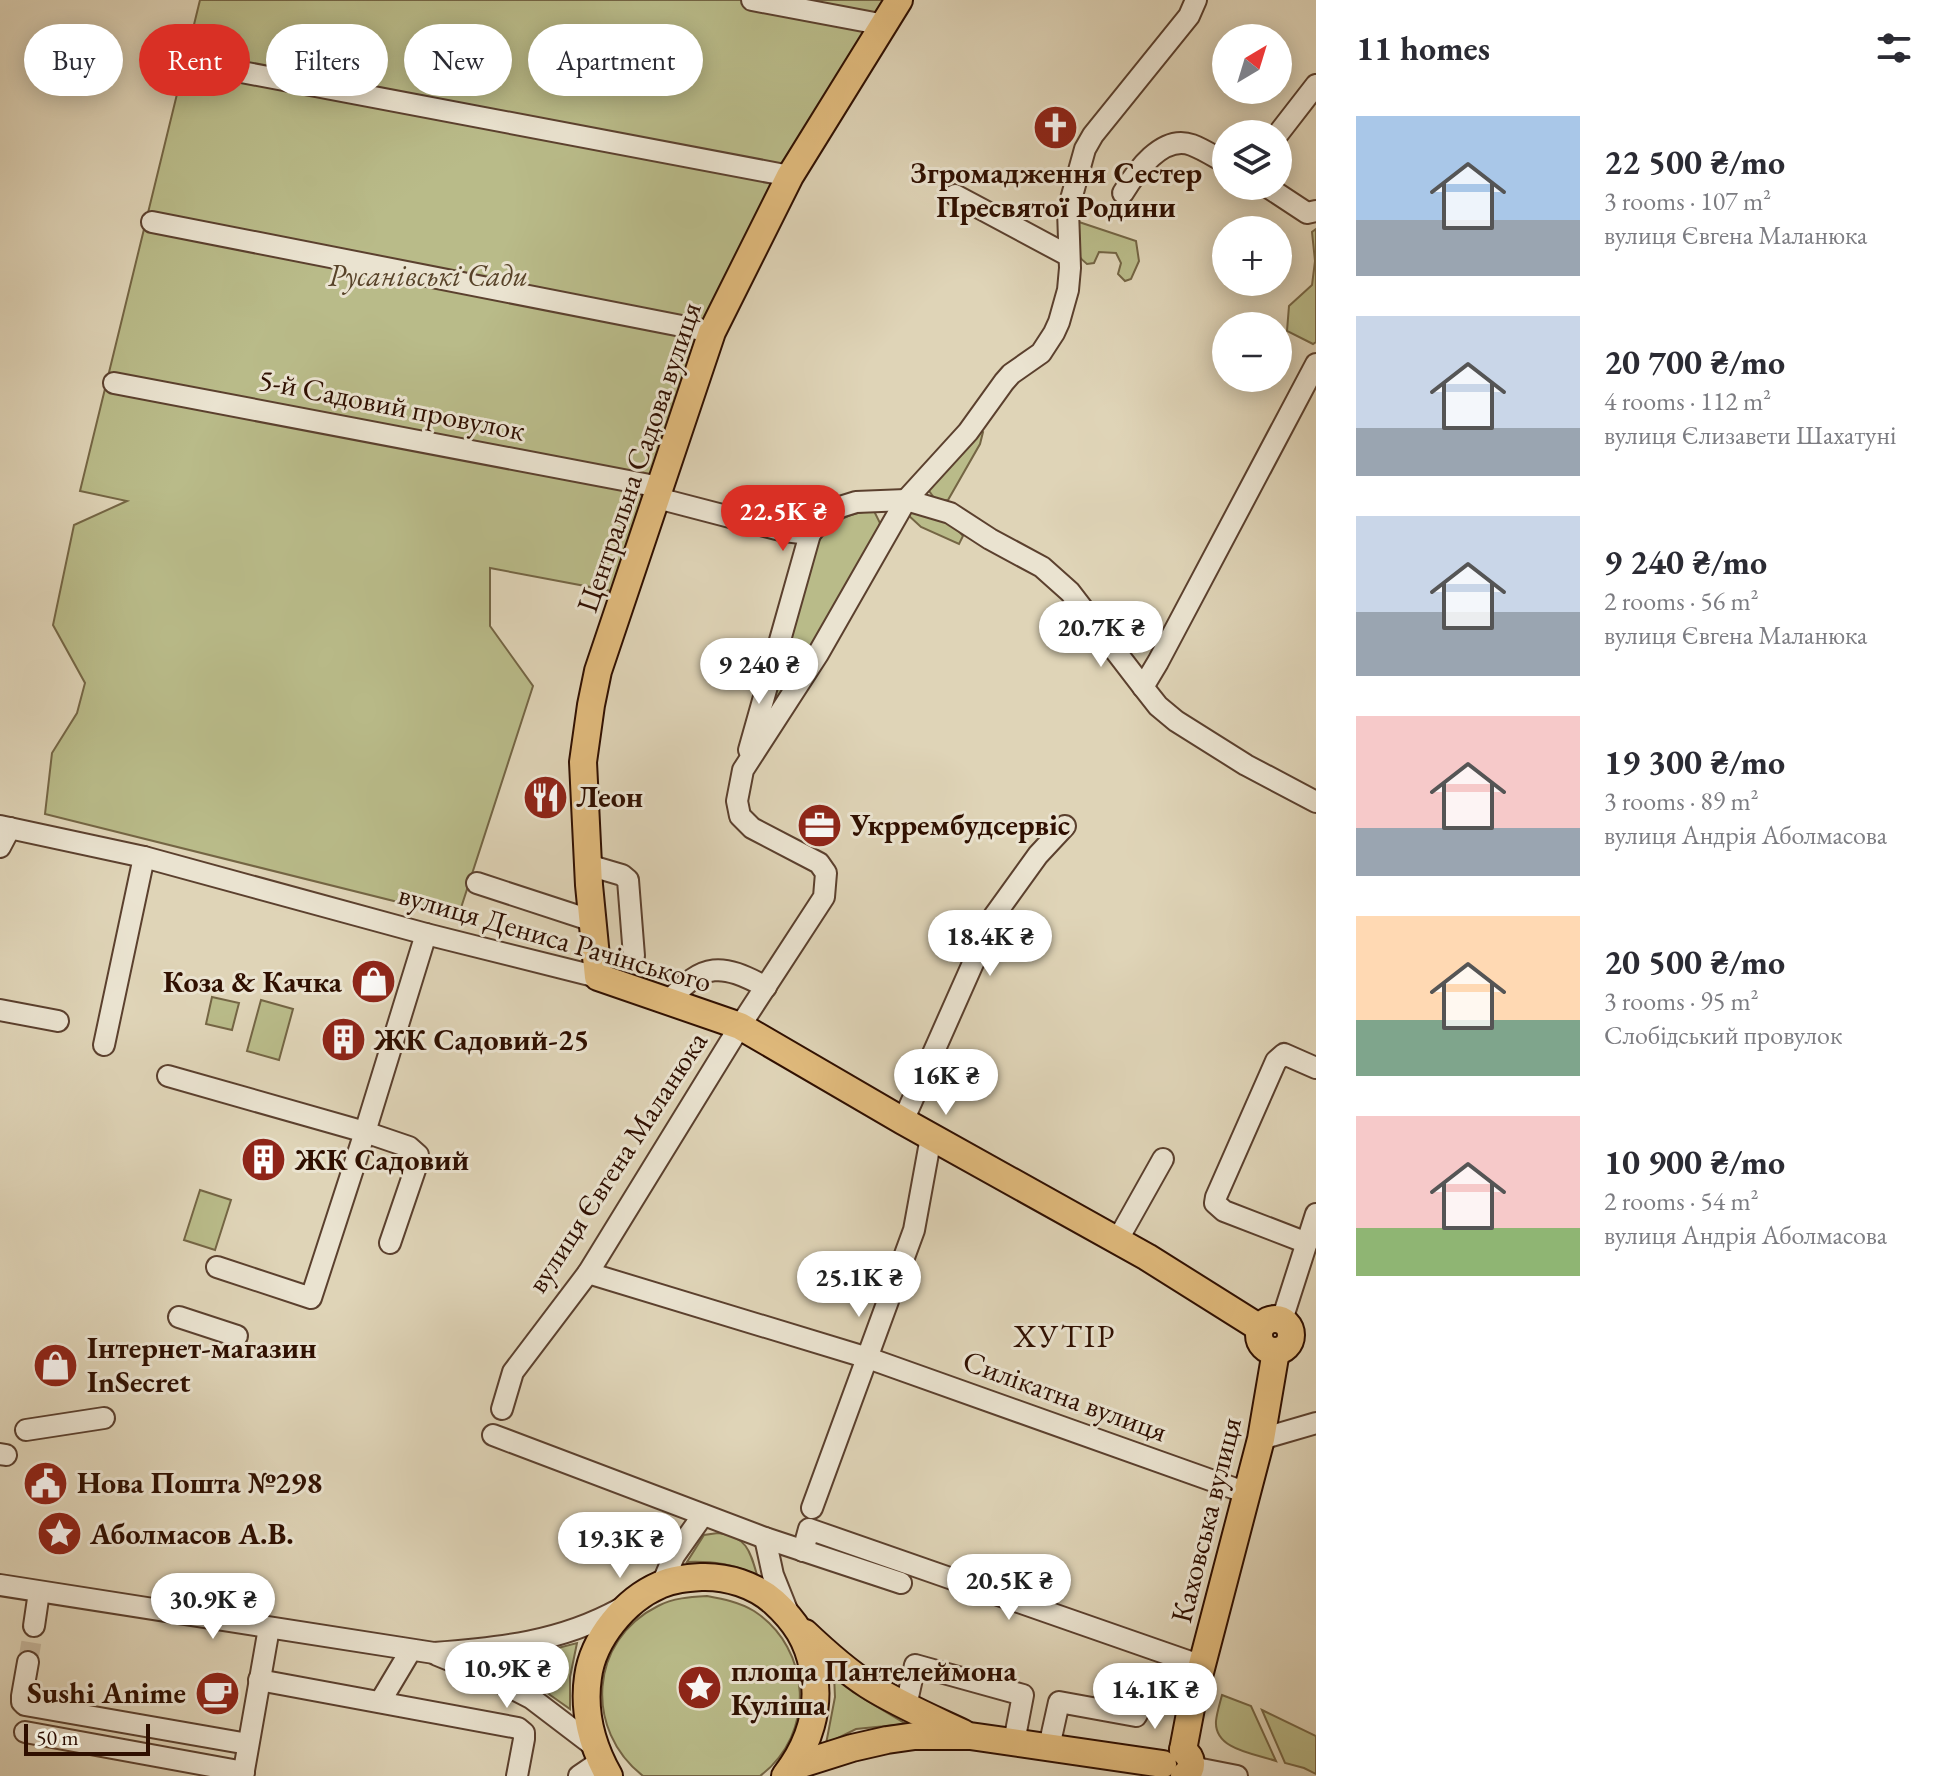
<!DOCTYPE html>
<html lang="en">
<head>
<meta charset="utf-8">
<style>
	:root { --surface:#fff; --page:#f7f7f7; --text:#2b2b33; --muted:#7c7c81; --accent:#d93025 }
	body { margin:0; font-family:"EB Garamond",serif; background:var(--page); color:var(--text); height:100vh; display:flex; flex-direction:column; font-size:30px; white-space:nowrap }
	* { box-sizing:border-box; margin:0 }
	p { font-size:26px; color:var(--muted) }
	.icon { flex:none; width:44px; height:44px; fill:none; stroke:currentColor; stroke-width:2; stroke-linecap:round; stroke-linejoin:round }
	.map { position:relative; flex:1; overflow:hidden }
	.side { display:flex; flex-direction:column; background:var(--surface); width:640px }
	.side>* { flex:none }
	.banner { position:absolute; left:24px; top:24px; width:760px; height:72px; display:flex; gap:16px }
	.needle { width:52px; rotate:38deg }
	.tools { position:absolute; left:1212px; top:24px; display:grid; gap:16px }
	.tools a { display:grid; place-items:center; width:80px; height:80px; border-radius:50%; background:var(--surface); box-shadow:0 4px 20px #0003; font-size:40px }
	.scale { position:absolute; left:24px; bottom:20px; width:126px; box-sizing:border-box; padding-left:8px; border:4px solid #2f0f00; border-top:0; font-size:22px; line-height:28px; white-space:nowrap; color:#2f0f00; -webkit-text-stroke:6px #eae3d0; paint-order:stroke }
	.price { position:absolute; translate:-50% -68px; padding:0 18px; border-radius:28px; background:#fff; color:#222; font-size:26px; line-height:52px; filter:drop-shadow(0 2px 4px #0008) }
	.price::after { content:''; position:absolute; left:50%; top:48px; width:24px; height:18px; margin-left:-12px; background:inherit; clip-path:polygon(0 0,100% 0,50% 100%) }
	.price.active { background:var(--accent); color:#fff }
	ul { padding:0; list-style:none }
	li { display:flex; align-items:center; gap:24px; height:200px; padding:0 40px }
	li span { display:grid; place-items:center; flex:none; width:224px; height:160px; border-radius:0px; color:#555 }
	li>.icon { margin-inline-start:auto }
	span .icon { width:96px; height:96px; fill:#fffc; stroke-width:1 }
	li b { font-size:34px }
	h2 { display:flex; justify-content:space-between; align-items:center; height:96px; padding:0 40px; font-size:34px }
	.chip { padding:0 28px; border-radius:36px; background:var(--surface); box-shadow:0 4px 20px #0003; font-size:28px; line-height:72px }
	.chip.active { background:var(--accent); color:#fff }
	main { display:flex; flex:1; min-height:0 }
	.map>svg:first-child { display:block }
	.green { fill:#b9bb89; stroke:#746544; stroke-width:2 }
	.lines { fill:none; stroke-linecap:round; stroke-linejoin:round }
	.minor-tunnel { stroke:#c5b69c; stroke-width:20; stroke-dasharray:20 10; stroke-linecap:butt }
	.minor-casing { stroke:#5b402e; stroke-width:24 }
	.major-casing { stroke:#2f0f00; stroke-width:30 }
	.minor { stroke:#eae3d0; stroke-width:20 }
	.major { stroke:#e0ba7c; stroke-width:26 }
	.labels { text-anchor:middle; stroke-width:6; stroke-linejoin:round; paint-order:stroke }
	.poi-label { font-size:30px; font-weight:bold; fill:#2f0f00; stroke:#eae3d0; text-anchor:start }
	.park-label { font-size:30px; font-style:italic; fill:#584329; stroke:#eae3d0 }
	.street-label { font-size:30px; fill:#2f0f00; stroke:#eae3d0 }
	.neighbourhood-label { font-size:32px; letter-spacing:2px; fill:#2f0f00; stroke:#eae3d0 }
</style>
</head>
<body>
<main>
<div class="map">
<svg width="1316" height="1776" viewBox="0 0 1316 1776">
	<rect width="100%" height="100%" fill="#dfd4b7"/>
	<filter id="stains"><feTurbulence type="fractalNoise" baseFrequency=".0025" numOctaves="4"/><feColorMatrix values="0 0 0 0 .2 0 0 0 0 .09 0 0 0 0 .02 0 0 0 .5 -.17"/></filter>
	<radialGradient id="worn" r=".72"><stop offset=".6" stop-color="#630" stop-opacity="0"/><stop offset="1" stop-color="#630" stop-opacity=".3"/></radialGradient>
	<g class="green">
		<path d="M200 0H888L780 178 612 591 490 568V626L533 686 458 917 45 814 52 753 77 713 85 683 53 625 74 525 127 501 80 491Z"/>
		<path d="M1076 221 1136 241 1139 261 1131 279 1125 281 1118 274 1121 263 1116 253 1099 252 1094 263 1087 264C1069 250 1074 241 1076 221Z"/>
		<path d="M1316 229V342L1313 344 1287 331 1289 306 1312 285 1315 261 1312 232Z"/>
		<path d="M978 430 983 432 980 444 948 500 937 502 927 488Z"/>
		<path d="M914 508 954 525 963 536 959 544 921 527 907 514Z"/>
		<path d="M874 511 880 523 876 539 758 733 818 539C837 521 846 512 874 511Z"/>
		<path d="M212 997 239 1003 232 1030 206 1024Z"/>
		<path d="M261 1000 293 1009 279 1060 247 1051Z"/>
		<path d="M200 1190 231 1200 215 1250 184 1240Z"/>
		<path d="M718 1533C746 1536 750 1550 757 1575 733 1564 713 1561 687 1562L704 1535Z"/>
		<path d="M707 1596C723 1599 739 1602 754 1611 812 1649 816 1734 760 1776H643C584 1730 589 1640 658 1606 673 1598 690 1597 707 1596Z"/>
		<path d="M577 1643 570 1677V1709L536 1685 496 1664Z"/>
		<path d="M834 1675 864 1699 906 1724 856 1729 826 1744 835 1697Z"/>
		<path d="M1222 1695 1251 1706 1276 1761C1256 1754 1214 1750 1216 1721 1217 1712 1220 1703 1222 1695Z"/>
		<path d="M1262 1710 1316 1736V1774L1304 1768 1285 1763Z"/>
	</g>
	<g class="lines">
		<path class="minor-tunnel" d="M28 1662 34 1626"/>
		<defs>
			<g id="minor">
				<path d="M752 0 885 25"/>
				<path d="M189 62 790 176"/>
				<path d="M1278 134 1316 85"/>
				<path d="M1266 186 1307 213 1316 211"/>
				<path d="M1123 193C1136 172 1162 134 1192 145 1203 149 1215 157 1226 163"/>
				<path d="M955 195 1069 256"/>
				<path d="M152 222 712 332"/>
				<path d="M114 383 660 487"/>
				<path d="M657 498 784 531 810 534 824 517 840 507 856 502 906 500 950 513 990 539 1042 567 1070 592 1143 687 1158 706 1176 721 1246 765 1316 802"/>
				<path d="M1143 687 1158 662 1316 364"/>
				<path d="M749 750 810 534"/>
				<path d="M0 826 144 857 426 934 598 977"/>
				<path d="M0 847 10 828"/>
				<path d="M588 865 622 875 628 880 634 956"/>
				<path d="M477 883 593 921"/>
				<path d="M669 1001C704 962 721 963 766 987"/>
				<path d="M0 1010 58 1021"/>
				<path d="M104 1045 144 857"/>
				<path d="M168 1076 365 1132 311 1298 217 1267"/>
				<path d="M903 1121 994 916 1038 855 1065 826"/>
				<path d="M1117 1241 1163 1159"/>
				<path d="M390 1243 418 1161V1155L409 1147 365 1132 426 934"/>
				<path d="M1307 1243 1224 1211 1215 1203 1216 1197 1276 1061 1284 1054 1316 1068"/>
				<path d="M588 1273 868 1358 1247 1493"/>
				<path d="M179 1317 237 1336"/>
				<path d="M1282 1320 1316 1214"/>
				<path d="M502 1409 513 1372 588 1273 740 1026 824 897 826 873 819 863 752 828 740 816 737 801 743 770 818 654 906 500 968 432 1004 382 1011 374 1041 353 1054 333 1059 322 1068 290 1070 268 1068 210 1085 149 1093 135 1189 16 1196 0"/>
				<path d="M26 1430 104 1418"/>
				<path d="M493 1435 765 1538 901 1583"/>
				<path d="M1261 1439 1316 1423"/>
				<path d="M0 1454 6 1455"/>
				<path d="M812 1508 914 1230 931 1137"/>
				<path d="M765 1538 773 1575 789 1615"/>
				<path d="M803 1551 809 1529 1202 1666"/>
				<path d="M662 1584 674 1556 703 1515"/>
				<path d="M0 1585 434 1653C500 1648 560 1642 620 1609"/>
				<path d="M34 1626 39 1592"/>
				<path d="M437 1655 486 1675 531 1698 594 1746"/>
				<path d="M28 1662 22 1696V1702L25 1705 248 1744"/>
				<path d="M259 1680 518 1728 524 1733V1739L517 1776"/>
				<path d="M380 1702 411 1650"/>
				<path d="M906 1706 915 1665 1023 1695 1014 1742"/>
				<path d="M25 1732 244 1772"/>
				<path d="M1049 1747 1059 1702 1136 1716 1149 1692 1192 1703"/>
				<path d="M1191 1767 1237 1776"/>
				<path d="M243 1776 269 1628"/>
				<path d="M579 1776 601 1761"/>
			</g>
			<g id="major">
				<path d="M899 0 790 176 712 332 598 671 591 705 583 762 589 885 598 977 740 1026 903 1121 1147 1257 1260 1328"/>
				<circle cx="1275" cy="1335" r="16"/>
				<path d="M805 1633C825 1652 845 1670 868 1685 898 1704 931 1718 963 1733"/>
				<path d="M1183 1750 1192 1703 1261 1439 1276 1351"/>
				<path d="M1183 1750C1192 1757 1195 1768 1184 1776"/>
				<path d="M792 1767 852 1748 887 1740 915 1736H970L1163 1764"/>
				<path d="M609 1776C592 1746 583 1711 588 1677 593 1639 625 1600 660 1585 673 1579 687 1578 701 1577 727 1576 755 1585 774 1602 795 1621 808 1641 813 1669 821 1708 809 1745 785 1776"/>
			</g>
		</defs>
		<use href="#minor" class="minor-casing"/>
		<use href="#major" class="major-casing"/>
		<use href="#minor" class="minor"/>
		<use href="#major" class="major"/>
	</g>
	<defs>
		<symbol id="church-disc" viewBox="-11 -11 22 22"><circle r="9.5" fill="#8f2418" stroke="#eae3d0"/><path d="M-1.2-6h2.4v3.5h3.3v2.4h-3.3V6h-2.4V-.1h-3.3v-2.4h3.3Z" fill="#fff"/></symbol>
		<symbol id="restaurant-disc" viewBox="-11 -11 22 22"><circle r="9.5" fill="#8f2418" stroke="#eae3d0"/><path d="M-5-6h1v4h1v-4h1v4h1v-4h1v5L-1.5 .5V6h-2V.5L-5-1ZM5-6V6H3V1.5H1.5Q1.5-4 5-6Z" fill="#fff"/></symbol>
		<symbol id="office-disc" viewBox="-11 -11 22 22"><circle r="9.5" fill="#8f2418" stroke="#eae3d0"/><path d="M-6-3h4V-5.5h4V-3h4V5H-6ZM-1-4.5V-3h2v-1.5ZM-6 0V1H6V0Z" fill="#fff"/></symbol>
		<symbol id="shop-disc" viewBox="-11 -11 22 22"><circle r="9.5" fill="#8f2418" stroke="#eae3d0"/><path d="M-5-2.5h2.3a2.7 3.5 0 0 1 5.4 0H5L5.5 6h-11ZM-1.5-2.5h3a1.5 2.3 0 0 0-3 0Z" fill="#fff"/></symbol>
		<symbol id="building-disc" viewBox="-11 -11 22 22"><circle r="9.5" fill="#8f2418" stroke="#eae3d0"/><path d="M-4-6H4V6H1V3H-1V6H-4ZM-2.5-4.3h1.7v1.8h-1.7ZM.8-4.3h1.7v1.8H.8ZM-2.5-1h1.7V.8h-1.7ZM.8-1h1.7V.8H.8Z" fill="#fff"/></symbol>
		<symbol id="civic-disc" viewBox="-11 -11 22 22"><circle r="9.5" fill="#8f2418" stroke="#eae3d0"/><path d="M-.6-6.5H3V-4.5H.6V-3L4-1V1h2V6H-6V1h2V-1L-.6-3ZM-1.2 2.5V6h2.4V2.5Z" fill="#fff"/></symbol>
		<symbol id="sight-disc" viewBox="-11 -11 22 22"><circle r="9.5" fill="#8f2418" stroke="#eae3d0"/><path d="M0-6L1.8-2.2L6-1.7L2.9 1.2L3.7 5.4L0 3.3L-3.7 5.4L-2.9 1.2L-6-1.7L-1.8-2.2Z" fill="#fff"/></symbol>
		<symbol id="cafe-disc" viewBox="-11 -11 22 22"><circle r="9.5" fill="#8f2418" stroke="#eae3d0"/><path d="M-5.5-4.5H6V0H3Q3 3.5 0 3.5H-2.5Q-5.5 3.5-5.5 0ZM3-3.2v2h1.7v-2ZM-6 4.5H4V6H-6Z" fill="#fff"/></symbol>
	</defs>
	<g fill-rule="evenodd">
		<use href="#church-disc" x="1030" y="102" width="51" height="51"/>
		<use href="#restaurant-disc" x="520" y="772" width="51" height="51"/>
		<use href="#office-disc" x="794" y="800" width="51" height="51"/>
		<use href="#shop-disc" x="348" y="956" width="51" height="51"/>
		<use href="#building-disc" x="318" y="1014" width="51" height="51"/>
		<use href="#building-disc" x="238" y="1134" width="51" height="51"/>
		<use href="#shop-disc" x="30" y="1340" width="51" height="51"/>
		<use href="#civic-disc" x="20" y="1458" width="51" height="51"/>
		<use href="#sight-disc" x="34" y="1508" width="51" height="51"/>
		<use href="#sight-disc" x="674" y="1662" width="51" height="51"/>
		<use href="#cafe-disc" x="192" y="1668" width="51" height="51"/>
	</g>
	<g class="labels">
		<g class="poi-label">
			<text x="1056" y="183" text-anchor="middle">Згромадження Сестер<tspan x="1056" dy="34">Пресвятої Родини</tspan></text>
			<text x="576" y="807">Леон</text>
			<text x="850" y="835">Укррембудсервіс</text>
			<text x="342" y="992" text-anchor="end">Коза &amp; Качка</text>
			<text x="374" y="1050">ЖК Садовий-25</text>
			<text x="295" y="1170">ЖК Садовий</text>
			<text x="87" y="1358">Інтернет-магазин<tspan x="87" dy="34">InSecret</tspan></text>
			<text x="77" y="1493">Нова Пошта №298</text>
			<text x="90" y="1544">Аболмасов А.В.</text>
			<text x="731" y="1681">площа Пантелеймона<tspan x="731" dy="34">Куліша</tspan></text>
			<text x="186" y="1703" text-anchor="end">Sushi Anime</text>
		</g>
		<g class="park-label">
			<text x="428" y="286">Русанівські Сади</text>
		</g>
		<g class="street-label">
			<text transform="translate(392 405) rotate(11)" y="10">5-й Садовий провулок</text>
			<text transform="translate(639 457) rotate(-71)" y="10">Центральна Садова вулиця</text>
			<text transform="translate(555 938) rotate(16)" y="10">вулиця Дениса Рачінського</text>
			<text transform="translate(617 1162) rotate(-57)" y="10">вулиця Євгена Маланюка</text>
			<text transform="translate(1065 1396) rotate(20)" y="10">Силікатна вулиця</text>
			<text transform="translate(1206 1520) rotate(-76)" y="10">Каховська вулиця</text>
		</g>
		<g class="neighbourhood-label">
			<text x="1065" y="1347">ХУТІР</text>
		</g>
	</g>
	<rect width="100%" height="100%" filter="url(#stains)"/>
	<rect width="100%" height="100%" fill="url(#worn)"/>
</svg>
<div class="tools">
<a><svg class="needle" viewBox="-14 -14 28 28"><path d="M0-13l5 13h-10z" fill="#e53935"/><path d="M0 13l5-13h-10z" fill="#7c7c81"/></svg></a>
<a><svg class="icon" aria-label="layers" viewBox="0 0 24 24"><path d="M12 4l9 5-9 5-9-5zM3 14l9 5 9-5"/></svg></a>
<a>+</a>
<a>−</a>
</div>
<div class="scale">50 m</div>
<b class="price active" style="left:783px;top:553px">22.5K ₴</b>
<b class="price" style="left:1101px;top:669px">20.7K ₴</b>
<b class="price" style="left:759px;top:706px">9 240 ₴</b>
<b class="price" style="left:990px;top:978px">18.4K ₴</b>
<b class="price" style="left:946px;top:1117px">16K ₴</b>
<b class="price" style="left:859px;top:1319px">25.1K ₴</b>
<b class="price" style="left:620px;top:1580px">19.3K ₴</b>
<b class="price" style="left:1009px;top:1622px">20.5K ₴</b>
<b class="price" style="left:213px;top:1641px">30.9K ₴</b>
<b class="price" style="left:507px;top:1710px">10.9K ₴</b>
<b class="price" style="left:1155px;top:1731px">14.1K ₴</b>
<div class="banner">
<a class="chip">Buy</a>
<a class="chip active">Rent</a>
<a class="chip">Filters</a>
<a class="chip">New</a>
<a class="chip">Apartment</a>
</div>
</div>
<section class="side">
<h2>11 homes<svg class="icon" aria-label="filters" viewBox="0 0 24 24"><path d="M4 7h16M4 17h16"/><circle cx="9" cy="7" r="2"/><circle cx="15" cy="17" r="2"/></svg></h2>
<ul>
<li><span style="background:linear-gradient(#a9c7e8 65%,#9aa5b1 0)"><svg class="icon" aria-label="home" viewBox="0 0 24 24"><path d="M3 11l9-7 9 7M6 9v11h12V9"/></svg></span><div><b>22 500 ₴/mo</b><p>3 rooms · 107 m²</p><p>вулиця Євгена Маланюка</p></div></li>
<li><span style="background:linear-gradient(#c9d6e8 70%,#9aa5b1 0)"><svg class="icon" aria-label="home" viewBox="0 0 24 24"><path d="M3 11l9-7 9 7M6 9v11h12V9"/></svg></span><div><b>20 700 ₴/mo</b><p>4 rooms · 112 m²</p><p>вулиця Єлизавети Шахатуні</p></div></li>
<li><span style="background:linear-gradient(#c9d6e8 60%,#9aa5b1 0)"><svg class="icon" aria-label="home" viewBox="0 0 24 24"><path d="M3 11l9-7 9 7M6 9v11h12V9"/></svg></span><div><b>9 240 ₴/mo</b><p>2 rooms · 56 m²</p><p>вулиця Євгена Маланюка</p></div></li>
<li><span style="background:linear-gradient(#f6c9c9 70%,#9aa5b1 0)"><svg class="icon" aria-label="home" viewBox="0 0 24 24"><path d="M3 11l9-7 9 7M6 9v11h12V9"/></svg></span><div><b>19 300 ₴/mo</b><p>3 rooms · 89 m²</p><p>вулиця Андрія Аболмасова</p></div></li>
<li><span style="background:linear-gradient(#ffd9b3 65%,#7fa58c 0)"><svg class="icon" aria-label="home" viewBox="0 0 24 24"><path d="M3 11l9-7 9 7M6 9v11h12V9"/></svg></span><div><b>20 500 ₴/mo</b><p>3 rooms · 95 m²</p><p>Слобідський провулок</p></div></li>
<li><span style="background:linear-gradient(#f6c9c9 70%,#8fb573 0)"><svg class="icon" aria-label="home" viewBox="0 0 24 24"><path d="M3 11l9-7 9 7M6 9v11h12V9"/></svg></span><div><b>10 900 ₴/mo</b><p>2 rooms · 54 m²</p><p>вулиця Андрія Аболмасова</p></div></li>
</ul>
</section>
</main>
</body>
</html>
